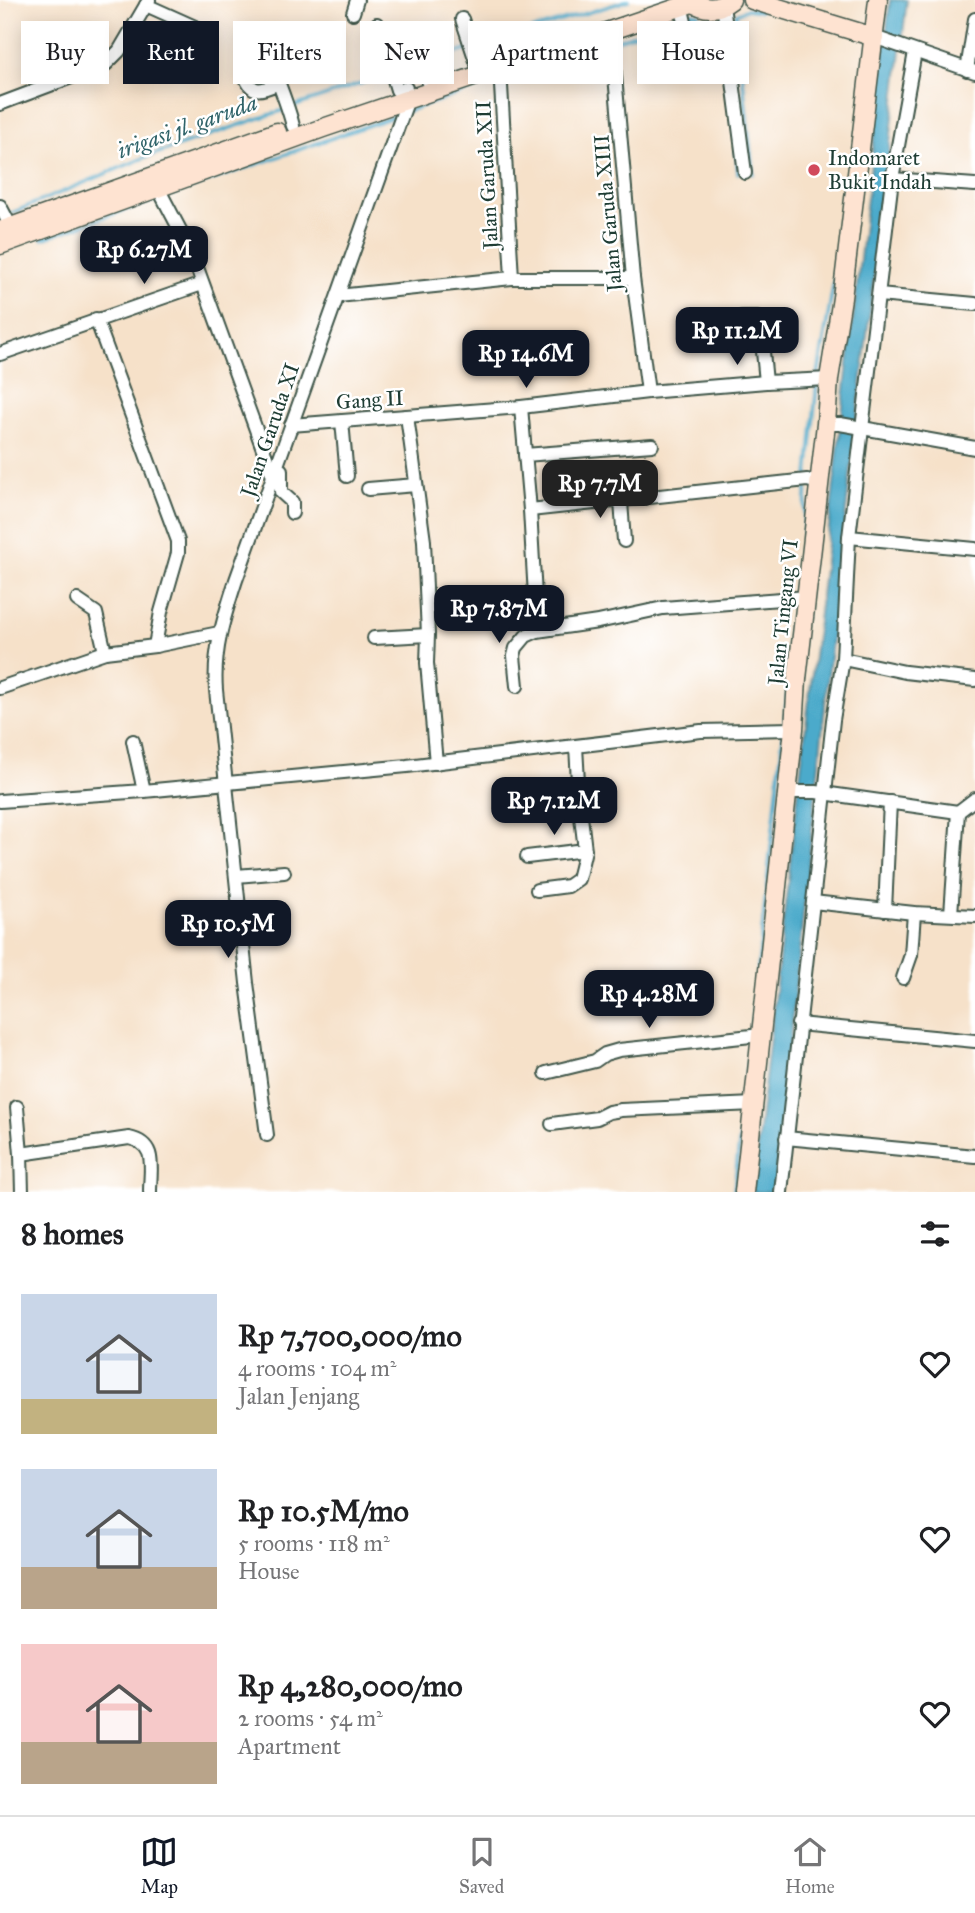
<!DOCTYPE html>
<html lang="en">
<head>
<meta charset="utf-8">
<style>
	:root { --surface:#fff; --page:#f2f2f2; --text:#202124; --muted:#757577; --line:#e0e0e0; --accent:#111827 }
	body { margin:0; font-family:"IM FELL Great Primer",serif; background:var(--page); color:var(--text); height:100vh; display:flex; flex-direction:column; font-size:26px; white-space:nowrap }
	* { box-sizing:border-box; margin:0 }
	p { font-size:23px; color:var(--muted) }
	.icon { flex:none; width:38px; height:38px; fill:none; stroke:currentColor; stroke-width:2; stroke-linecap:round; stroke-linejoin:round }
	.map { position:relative; height:1192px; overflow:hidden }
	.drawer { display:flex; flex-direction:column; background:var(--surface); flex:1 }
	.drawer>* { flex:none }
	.top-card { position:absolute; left:21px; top:21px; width:934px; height:63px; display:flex; gap:14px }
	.price { position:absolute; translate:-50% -60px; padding:0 16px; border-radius:14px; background:var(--accent); color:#fff; font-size:23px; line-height:46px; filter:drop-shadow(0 2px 4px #0008) }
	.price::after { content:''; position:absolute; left:50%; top:42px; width:21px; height:16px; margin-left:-10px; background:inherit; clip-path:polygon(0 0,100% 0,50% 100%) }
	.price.current { background:#222; color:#fff }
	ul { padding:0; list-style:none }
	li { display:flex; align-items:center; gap:21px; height:175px; padding:0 21px }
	li span { display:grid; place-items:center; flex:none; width:196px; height:140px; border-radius:0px; color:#555 }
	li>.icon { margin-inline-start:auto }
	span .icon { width:84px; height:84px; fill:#fffc; stroke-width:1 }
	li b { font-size:30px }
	h2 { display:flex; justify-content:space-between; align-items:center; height:84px; padding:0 21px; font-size:30px }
	.tag { padding:0 24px; border-radius:0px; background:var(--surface); box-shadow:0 4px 18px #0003; font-size:24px; line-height:63px }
	.tag.current { background:var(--accent); color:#fff }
	.dock { display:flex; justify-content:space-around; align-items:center; height:98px; border-top:2px solid var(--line); background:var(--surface); font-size:19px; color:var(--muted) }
	.dock a { display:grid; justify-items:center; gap:4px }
	.dock .current { color:var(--accent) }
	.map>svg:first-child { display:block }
	.water { fill:#4caacb; stroke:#367480; stroke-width:2 }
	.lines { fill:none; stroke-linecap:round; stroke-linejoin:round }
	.stream { stroke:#4caacb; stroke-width:3.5 }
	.minor-casing { stroke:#3f564a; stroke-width:16 }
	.secondary-casing { stroke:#3f564a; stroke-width:21 }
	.minor { stroke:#fff; stroke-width:12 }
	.secondary { stroke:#fee3d1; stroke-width:18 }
	.poi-dot { fill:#d1495b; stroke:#fff; stroke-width:2.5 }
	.labels { text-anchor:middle; stroke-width:5; stroke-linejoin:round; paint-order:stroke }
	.poi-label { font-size:21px; fill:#1f3d34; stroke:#fff; text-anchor:start }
	.street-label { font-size:21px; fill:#1f3d34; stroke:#fff }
	.water-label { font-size:23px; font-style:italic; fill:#2f6369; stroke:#fff }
</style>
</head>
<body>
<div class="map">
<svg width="975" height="1192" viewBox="0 0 975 1192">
	<rect width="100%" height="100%" fill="#fff"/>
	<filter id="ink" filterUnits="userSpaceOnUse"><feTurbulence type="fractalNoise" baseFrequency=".0143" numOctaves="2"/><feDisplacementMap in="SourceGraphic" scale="14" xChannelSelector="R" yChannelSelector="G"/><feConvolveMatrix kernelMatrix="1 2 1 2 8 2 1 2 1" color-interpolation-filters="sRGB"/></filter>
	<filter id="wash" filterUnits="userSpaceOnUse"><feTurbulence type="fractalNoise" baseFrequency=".00686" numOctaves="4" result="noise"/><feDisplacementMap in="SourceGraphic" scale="28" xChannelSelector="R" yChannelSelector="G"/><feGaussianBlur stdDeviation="1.57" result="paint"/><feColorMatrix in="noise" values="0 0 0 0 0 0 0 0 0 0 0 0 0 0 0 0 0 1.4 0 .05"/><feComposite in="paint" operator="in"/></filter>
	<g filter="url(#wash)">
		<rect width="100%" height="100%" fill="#f6e1c9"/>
		<path class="water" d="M890 0H907L841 553 774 1192H752Z"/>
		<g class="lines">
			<g class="stream">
				<path d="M568 58 692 13 699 14"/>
				<path d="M505 79 560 60"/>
				<path d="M408 111 497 81"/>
				<path d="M736 151 738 173"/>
				<path d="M753 174 736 14 747 9 760 11"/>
				<path d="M9 214 146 157 392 73 629 0"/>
				<path d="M42 239 398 115"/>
				<path d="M818 375 840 245"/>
				<path d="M808 476 817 383"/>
				<path d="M801 564 807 484"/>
				<path d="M751 1033 788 690"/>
				<path d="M734 1192 750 1041"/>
			</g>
		</g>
	</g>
	<g filter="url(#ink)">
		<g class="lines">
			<defs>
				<g id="minor">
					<path d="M146 5 195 27"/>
					<path d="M681 5 688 35"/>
					<path d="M723 5 745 173"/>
					<path d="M353 13 357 0"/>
					<path d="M462 19 477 64"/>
					<path d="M377 24 397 90"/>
					<path d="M611 31 633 278 648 392"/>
					<path d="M421 36 419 57 428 81"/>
					<path d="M874 37 975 72"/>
					<path d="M562 47 568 73"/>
					<path d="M500 68 512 278"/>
					<path d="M967 70 975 19"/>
					<path d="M279 83C265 89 253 96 246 78 244 72 242 68 242 61 248 54 261 50 268 56 277 79 287 102 293 126"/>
					<path d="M0 104 106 64 119 51 149 0"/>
					<path d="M892 179 975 185"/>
					<path d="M158 188 191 251 274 479"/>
					<path d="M0 206 11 227"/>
					<path d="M879 295 975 304"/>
					<path d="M338 296 512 278H633"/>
					<path d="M742 317 757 318 760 321 766 382"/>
					<path d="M96 319 178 541V553L161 612 155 646"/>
					<path d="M0 354 202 284"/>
					<path d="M521 407 530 510 537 631"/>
					<path d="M407 416 424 541 428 635 427 663 436 763"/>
					<path d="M342 421 347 476"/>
					<path d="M826 424H840L975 448"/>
					<path d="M291 425 521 407 648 392 766 382 829 379"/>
					<path d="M525 455 652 445"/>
					<path d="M281 470V492L292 502V513"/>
					<path d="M368 489 416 485"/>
					<path d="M621 502 624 541"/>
					<path d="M530 510 807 480 819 483"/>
					<path d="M849 537 975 549"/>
					<path d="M77 600 96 613 105 652"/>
					<path d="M374 638 428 635"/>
					<path d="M843 659 905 672 975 680"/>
					<path d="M517 686 514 656 516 648 526 636 537 631 598 622 663 608 808 597"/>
					<path d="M0 688 105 652 155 646 219 633"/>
					<path d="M133 741 144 791"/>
					<path d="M787 792H816L958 812 951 914"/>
					<path d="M0 801 144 791 407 766 701 731 794 729"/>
					<path d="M516 808 579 800"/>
					<path d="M958 812 975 799"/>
					<path d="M527 857 585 850"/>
					<path d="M236 876 284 872"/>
					<path d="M537 890 568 886 578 879 581 867 585 850 579 800 576 746"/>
					<path d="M813 902 833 720 843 659 849 537 892 179 915 52"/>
					<path d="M885 910 890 802"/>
					<path d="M903 978 911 955 914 913"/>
					<path d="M798 1024 975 1041"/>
					<path d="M546 1073 595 1061 605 1054 619 1050 761 1035"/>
					<path d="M17 1107 21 1154"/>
					<path d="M552 1124 597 1118 609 1112 621 1110 754 1104"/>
					<path d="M267 1135 247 983 216 690C213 650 224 617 236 580L408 99 406 88"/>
					<path d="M786 1138 975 1156"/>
					<path d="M22 1192 21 1154 129 1138C158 1144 150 1168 150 1192"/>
					<path d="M781 1192 813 902 914 913 975 916"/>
				</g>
				<g id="secondary">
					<path d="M689 0C703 10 717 11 731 0"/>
					<path d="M752 0 874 37"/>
					<path d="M0 231 277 132"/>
					<path d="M0 245 323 128 692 3"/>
					<path d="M744 1192 794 729 797 679 826 424 829 379 842 298 878 0"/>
				</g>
			</defs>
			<use href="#minor" class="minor-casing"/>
			<use href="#secondary" class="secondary-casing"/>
			<use href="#minor" class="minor"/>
			<use href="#secondary" class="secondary"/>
		</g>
	</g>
	<circle class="poi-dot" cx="814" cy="170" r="7"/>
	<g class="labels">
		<g class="poi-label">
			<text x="828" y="165">Indomaret<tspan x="828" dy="24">Bukit Indah</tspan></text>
		</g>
		<g class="street-label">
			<text transform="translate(487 175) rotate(-93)" y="7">Jalan Garuda XII</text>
			<text transform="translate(608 213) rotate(-95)" y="7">Jalan Garuda XIII</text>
			<text transform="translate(370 400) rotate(-4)" y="7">Gang II</text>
			<text transform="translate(270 430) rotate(-71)" y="7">Jalan Garuda XI</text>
			<text transform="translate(783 612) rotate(-84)" y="7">Jalan Tingang VI</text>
		</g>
		<g class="water-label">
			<text transform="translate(187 126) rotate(-20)" y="8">irigasi jl. garuda</text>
		</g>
	</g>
</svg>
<b class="price" style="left:144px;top:286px">Rp 6.27M</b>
<b class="price" style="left:737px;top:367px">Rp 11.2M</b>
<b class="price" style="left:526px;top:390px">Rp 14.6M</b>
<b class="price current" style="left:600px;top:520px">Rp 7.7M</b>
<b class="price" style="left:499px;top:645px">Rp 7.87M</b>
<b class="price" style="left:554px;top:837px">Rp 7.12M</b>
<b class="price" style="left:228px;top:960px">Rp 10.5M</b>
<b class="price" style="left:649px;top:1030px">Rp 4.28M</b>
<div class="top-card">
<a class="tag">Buy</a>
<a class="tag current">Rent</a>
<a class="tag">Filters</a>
<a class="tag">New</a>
<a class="tag">Apartment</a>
<a class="tag">House</a>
</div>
</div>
<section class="drawer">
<h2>8 homes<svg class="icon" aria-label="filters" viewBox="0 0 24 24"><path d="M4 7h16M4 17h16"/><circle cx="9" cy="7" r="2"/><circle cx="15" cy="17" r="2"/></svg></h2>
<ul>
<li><span style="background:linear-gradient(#c9d6e8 75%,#c2b280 0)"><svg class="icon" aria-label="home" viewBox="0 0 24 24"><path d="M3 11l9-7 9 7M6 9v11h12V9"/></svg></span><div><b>Rp 7,700,000/mo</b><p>4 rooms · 104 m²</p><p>Jalan Jenjang</p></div><svg class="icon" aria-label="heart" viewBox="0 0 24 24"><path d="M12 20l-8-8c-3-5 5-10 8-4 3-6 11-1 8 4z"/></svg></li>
<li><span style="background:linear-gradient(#c9d6e8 70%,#b9a48a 0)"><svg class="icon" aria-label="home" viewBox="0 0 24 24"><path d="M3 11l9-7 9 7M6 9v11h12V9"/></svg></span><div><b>Rp 10.5M/mo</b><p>5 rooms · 118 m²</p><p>House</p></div><svg class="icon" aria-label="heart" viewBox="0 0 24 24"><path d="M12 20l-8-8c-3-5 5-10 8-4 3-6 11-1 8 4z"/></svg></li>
<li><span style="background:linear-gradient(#f6c9c9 70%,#b9a48a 0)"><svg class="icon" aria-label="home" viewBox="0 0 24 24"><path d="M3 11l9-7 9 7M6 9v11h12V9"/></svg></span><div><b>Rp 4,280,000/mo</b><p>2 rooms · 54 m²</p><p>Apartment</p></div><svg class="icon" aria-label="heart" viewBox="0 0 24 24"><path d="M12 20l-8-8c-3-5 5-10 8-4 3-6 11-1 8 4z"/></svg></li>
</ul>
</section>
<nav class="dock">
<a class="current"><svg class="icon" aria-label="map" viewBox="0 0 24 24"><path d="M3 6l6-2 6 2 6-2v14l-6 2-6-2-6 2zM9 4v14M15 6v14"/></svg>Map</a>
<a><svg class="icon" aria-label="saved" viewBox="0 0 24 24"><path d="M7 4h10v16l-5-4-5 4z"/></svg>Saved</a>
<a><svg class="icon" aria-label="home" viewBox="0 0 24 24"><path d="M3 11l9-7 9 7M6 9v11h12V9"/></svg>Home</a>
</nav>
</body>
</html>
